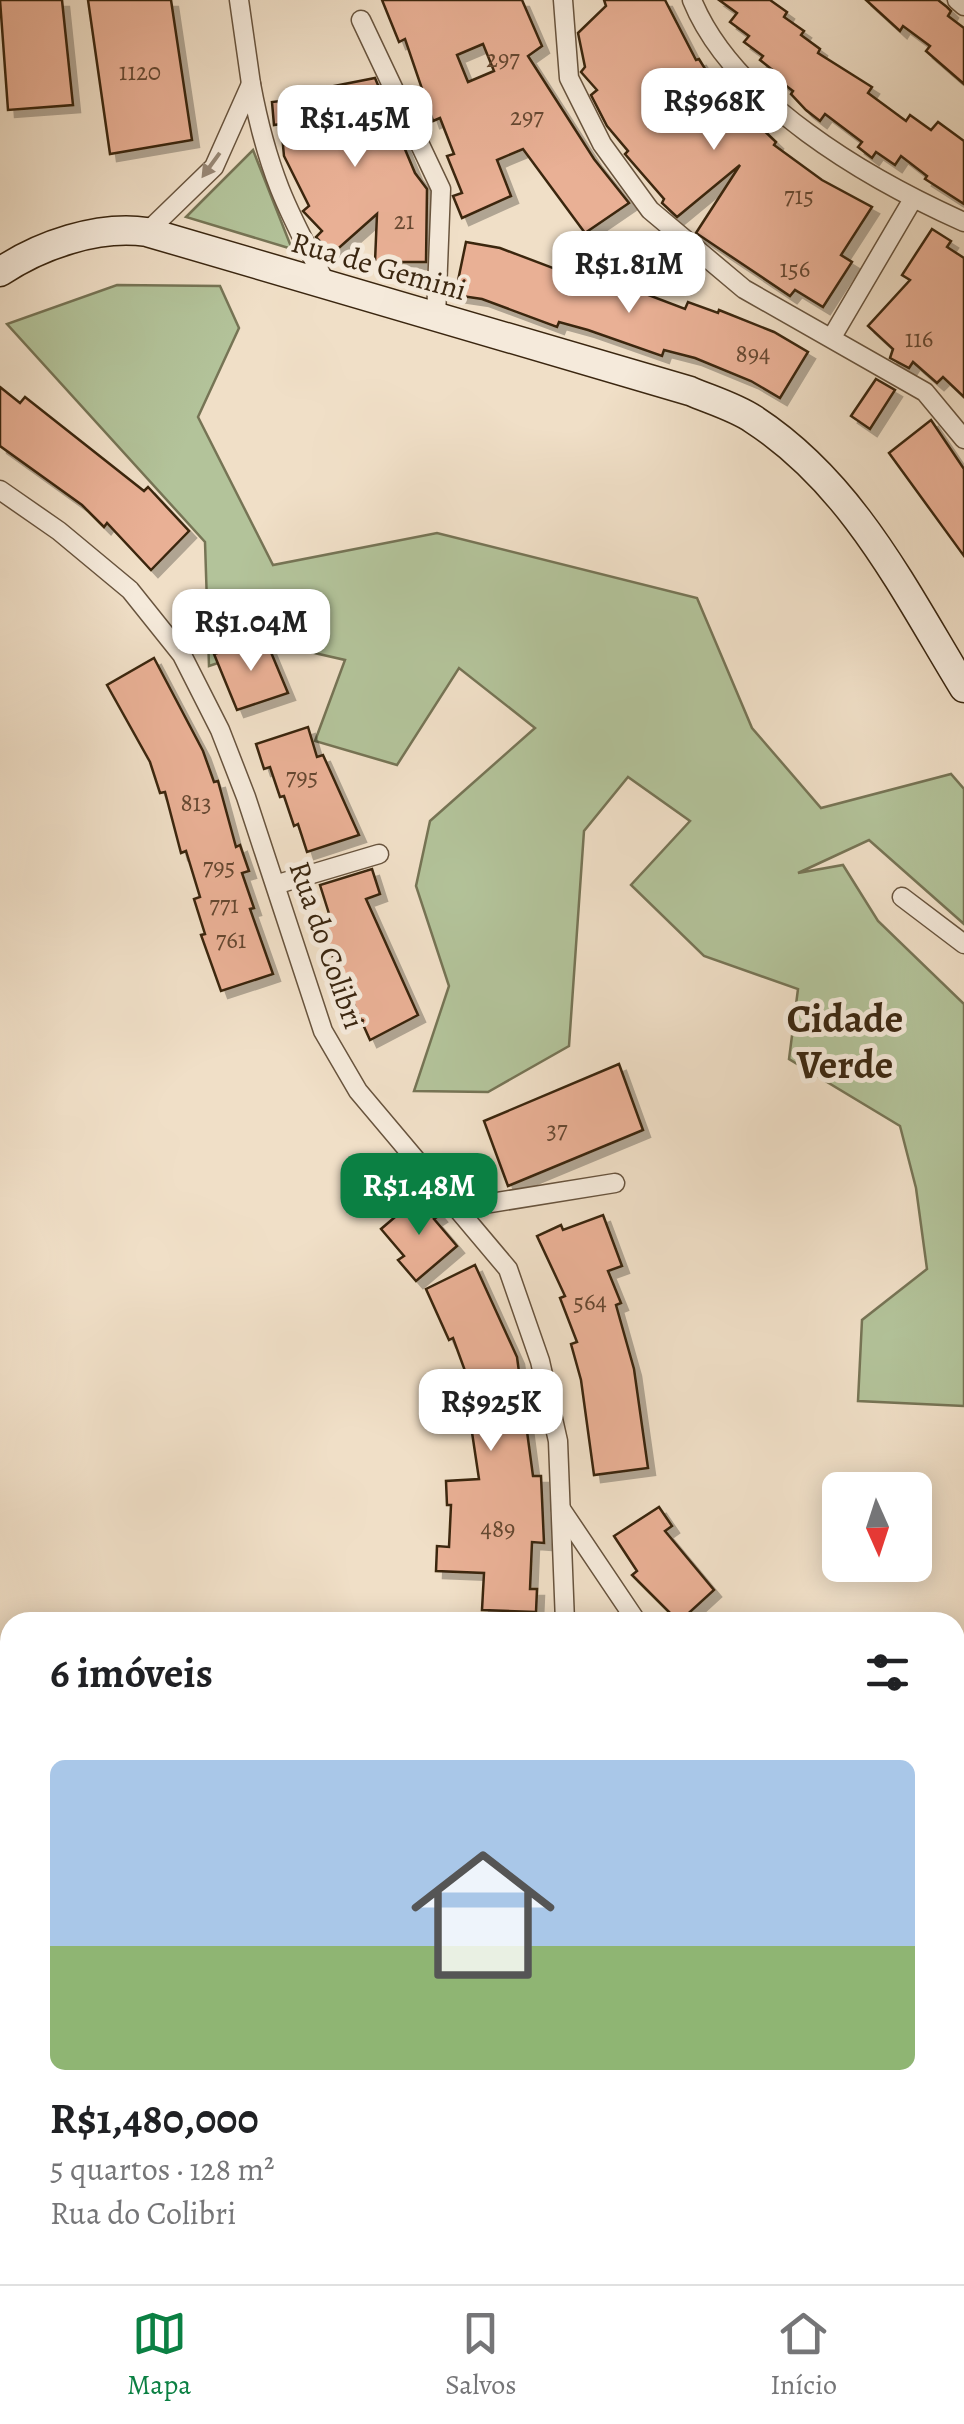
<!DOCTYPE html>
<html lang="pt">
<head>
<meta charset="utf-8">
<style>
	:root { --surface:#fff; --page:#f6f6f6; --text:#202124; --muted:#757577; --line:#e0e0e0; --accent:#0b8043 }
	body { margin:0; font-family:Alegreya,serif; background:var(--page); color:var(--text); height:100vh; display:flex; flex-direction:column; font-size:38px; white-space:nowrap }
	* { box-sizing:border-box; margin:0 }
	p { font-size:32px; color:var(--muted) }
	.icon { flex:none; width:55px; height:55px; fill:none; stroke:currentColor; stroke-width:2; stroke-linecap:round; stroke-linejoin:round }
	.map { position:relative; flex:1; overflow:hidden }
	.sheet { position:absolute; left:0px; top:1612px; width:965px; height:672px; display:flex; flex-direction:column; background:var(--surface); border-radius:30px 30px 0 0; box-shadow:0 5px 25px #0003 }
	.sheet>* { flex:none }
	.needle { width:65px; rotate:177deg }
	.controls { position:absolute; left:822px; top:1472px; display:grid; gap:20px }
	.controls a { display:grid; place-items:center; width:110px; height:110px; border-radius:15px; background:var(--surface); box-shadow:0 5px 25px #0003; font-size:50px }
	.price { position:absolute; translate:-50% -85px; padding:0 22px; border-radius:20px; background:#fff; color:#222; font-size:32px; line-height:65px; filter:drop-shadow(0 2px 5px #0008) }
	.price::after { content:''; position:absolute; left:50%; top:60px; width:30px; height:22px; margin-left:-15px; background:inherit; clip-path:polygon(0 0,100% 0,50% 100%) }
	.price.current { background:var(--accent); color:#fff }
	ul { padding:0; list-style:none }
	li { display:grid; align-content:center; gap:20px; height:530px; padding:0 50px }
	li+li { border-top:2px solid var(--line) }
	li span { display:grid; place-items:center; height:310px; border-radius:15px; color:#555 }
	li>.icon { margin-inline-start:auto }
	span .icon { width:180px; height:180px; fill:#fffc; stroke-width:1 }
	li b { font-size:42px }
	h2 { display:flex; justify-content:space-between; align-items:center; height:120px; padding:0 50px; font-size:42px }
	.tabs { display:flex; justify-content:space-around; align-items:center; height:140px; border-top:2px solid var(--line); background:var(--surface); font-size:28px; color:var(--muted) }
	.tabs a { display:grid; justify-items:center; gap:5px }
	.tabs .current { color:var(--accent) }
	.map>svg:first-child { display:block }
	.green { fill:#b3c39a; stroke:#767455; stroke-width:2.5 }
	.building { fill:#e9b095; stroke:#3a2610; stroke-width:2.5; fill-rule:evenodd; filter:url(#shadow) }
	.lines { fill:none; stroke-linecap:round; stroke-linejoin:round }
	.street-casing { stroke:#68543e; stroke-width:21 }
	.secondary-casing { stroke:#3a2610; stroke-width:31 }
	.street { stroke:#f5eadb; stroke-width:18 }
	.secondary { stroke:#f5eadb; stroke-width:28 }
	.oneway { fill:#988876 }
	.labels { text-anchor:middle; stroke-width:10; stroke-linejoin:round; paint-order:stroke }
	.number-label { font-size:25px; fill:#664831 }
	.street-label { font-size:30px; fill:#3a2610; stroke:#f5eadb }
	.district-label { font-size:40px; font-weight:bold; fill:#3a2610; stroke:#f5eadb }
</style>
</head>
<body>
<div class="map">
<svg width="964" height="2284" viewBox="0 0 964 2284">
	<defs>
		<filter id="shadow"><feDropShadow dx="7" dy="7" stdDeviation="0" flood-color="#0004"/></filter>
	</defs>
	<rect width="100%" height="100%" fill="#f0dfc7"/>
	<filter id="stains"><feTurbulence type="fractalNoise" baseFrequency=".002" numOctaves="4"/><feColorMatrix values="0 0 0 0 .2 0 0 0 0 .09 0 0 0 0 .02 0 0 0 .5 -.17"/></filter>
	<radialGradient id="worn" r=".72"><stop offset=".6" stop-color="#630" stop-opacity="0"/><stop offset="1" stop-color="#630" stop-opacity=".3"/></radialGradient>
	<g class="green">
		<path d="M253 150 292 249 186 217Z"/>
		<path d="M117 285 220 286 239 328 198 417 273 565 437 533 697 598 752 728 821 808 951 774 964 789V924L869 840 798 873 843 865 878 921 964 1004V1406L858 1401 862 1320 927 1269 916 1188 900 1126 789 1059 798 989 704 956 631 885 690 821 628 777 584 831 569 1046 488 1092 414 1091 449 986 416 886 430 821 535 728 459 668 397 765 315 741 345 660 275 644 209 666 205 542 7 324Z"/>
		<path d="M0 1649 10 1666V1875L0 1885Z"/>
		<path d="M0 2206 10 2225V2275H44L54 2284H0Z"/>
	</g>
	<g class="building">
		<path d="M0 0H62L73 105 8 110Z"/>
		<path d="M88 0H171L192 140 110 154Z"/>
		<path d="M382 0H522L542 46 528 56 594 159 629 203 585 233 523 149 497 160 511 196 462 218 453 196 462 193 447 156 454 154 440 118 433 121 405 39 399 42ZM483 44 494 71 468 82 457 55Z"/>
		<path d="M604 0H665L696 60 699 59 728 106 733 101 776 142 774 145 822 180 872 207 841 255 852 262 823 307 795 290 790 296 696 233 740 165 677 217 662 203 664 199 625 154 628 151 607 126 591 95 597 90 581 72 585 67 578 33 606 6Z"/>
		<path d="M719 0H770L787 12 784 17 804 31 801 35 820 49 818 53 872 87 868 93 906 121 910 115 931 130 938 122 964 141V204L925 179 927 176 901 156 895 165 876 152 872 158 858 147 862 142 825 114 820 121 806 110 791 94 793 91 777 79 779 75 760 60 763 56 744 42 749 36 730 22 737 13Z"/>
		<path d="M866 0H938L947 7 951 11 948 16 964 28V84L926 51 930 46 903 26 900 31Z"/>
		<path d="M375 78 415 173 427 189 426 262H375L377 214 332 254 316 237 322 231 303 211 309 206 284 156 281 124 274 125 272 102 330 95 329 87Z"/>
		<path d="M932 229 951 241 947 247 964 258V397L943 377 937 383 913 362 909 368 890 358 893 349 868 326 910 280 902 275Z"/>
		<path d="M466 242 500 248 579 278 581 273 609 280 685 309 688 302 718 313 719 310 774 332 808 352 780 398 751 381 695 358 664 350 662 356 588 330 559 322 557 327 482 299 455 295Z"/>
		<path d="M876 379 895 390 870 429 851 416Z"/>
		<path d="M0 387 20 403 25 397 144 491 148 487 189 531 151 570 107 523 104 527 82 505 0 446Z"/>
		<path d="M931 420 964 469V556L889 453Z"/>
		<path d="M265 638 288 693 237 710 214 654Z"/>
		<path d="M154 658 203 751 214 782 218 781 236 847 240 845 249 871 242 873 254 908 250 909 273 974 221 991 201 935 205 934 194 899 200 897 186 851 181 853 165 792 160 793 150 762 107 685Z"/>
		<path d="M308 727 317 757 323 755 359 835 307 852 298 824 294 826 284 796 280 797 270 767 264 769 256 744Z"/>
		<path d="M372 869 380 894 366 899 418 1015 370 1040 319 926 331 920 320 885Z"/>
		<path d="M619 1064 643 1130 508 1186 484 1121Z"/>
		<path d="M422 1194 440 1215 434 1219 457 1246 416 1281 398 1260 404 1256 381 1229Z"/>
		<path d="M603 1215 622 1266 608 1271 621 1303 616 1305 634 1369 648 1468 594 1475 581 1380 571 1344 577 1342 560 1298 565 1296 537 1236 561 1225 563 1230Z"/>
		<path d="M475 1265 517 1357 533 1476H541L544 1543 532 1542 530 1589H537L536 1612 482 1610 484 1573 436 1571 437 1546 449 1547 451 1505H447L446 1481 479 1479 464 1379H468L453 1338 449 1340 426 1289Z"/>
		<path d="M659 1507 672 1526 665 1531 714 1590 679 1622 632 1575 637 1571 614 1536Z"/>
	</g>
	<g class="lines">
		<defs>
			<g id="street">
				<path d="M239 0 251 84"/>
				<path d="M563 0 569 78 602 144 650 210 744 289 925 392 964 439"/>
				<path d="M692 0C733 101 868 179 964 222"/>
				<path d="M957 0 964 6"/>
				<path d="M361 20 441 189 436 317"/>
				<path d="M147 232 214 167 251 84C267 170 286 209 327 285"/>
				<path d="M832 337 913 199"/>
				<path d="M0 490 59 531 130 590 182 655 220 730 246 797 323 1031 358 1091 508 1269 540 1361 558 1441 565 1622"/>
				<path d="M278 884 379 854"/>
				<path d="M902 897 964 944"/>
				<path d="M460 1208 615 1183"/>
				<path d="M561 1509 637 1622"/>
				<path d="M955 1954 964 1952"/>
				<path d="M955 2135 964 2177"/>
				<path d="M784 2275 787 2284"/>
			</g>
			<path id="secondary" d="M0 272C40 245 98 225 147 232L690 391C711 400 735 407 753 419 853 484 904 590 964 688"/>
		</defs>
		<use href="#street" class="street-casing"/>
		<use href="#secondary" class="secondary-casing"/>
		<use href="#street" class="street"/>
		<use href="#secondary" class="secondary"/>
	</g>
	<defs><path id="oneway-solid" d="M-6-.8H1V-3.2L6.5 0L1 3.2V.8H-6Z" transform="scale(2.5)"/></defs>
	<use class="oneway" href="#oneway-solid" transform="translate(211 165) rotate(126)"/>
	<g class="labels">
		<g class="number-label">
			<text x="503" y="67">297</text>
			<text x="140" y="80">1120</text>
			<text x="527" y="125">297</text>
			<text x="799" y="204">715</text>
			<text x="404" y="229">21</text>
			<text x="795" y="277">156</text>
			<text x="919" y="347">116</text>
			<text x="753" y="362">894</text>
			<text x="302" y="785">795</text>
			<text x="196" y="811">813</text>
			<text x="219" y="875">795</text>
			<text x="224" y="913">771</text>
			<text x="231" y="948">761</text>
			<text x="557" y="1138">37</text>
			<text x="590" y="1310">564</text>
			<text x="498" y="1537">489</text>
		</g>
		<g class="street-label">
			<text transform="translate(379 266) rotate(16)" y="10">Rua de Gemini</text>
			<text transform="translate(327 945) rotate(71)" y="10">Rua do Colibri</text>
		</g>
		<g class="district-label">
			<text x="845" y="1032">Cidade<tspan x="845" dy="46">Verde</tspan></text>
		</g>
	</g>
	<rect width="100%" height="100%" filter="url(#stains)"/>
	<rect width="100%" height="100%" fill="url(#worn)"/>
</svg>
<div class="controls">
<a><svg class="needle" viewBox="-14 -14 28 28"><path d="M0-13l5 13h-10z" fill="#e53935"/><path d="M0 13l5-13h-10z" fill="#757577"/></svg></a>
</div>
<b class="price" style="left:714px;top:153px">R$968K</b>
<b class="price" style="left:355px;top:170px">R$1.45M</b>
<b class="price" style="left:629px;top:316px">R$1.81M</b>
<b class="price" style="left:251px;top:674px">R$1.04M</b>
<b class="price current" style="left:419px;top:1238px">R$1.48M</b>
<b class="price" style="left:491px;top:1454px">R$925K</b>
<section class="sheet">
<h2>6 imóveis<svg class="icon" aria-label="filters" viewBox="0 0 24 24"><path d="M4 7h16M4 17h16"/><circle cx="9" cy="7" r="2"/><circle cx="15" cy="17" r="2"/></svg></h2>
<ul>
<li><span style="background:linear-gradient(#a9c7e8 60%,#8fb573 0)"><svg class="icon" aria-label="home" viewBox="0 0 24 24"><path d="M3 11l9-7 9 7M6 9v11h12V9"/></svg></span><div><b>R$1,480,000</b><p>5 quartos · 128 m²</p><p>Rua do Colibri</p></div></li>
</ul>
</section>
</div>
<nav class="tabs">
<a class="current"><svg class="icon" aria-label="map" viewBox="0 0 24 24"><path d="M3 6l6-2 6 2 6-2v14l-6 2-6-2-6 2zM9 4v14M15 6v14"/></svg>Mapa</a>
<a><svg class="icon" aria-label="saved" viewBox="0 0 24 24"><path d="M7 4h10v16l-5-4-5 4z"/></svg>Salvos</a>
<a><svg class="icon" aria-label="home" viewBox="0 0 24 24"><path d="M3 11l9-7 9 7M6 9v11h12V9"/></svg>Início</a>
</nav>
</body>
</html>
